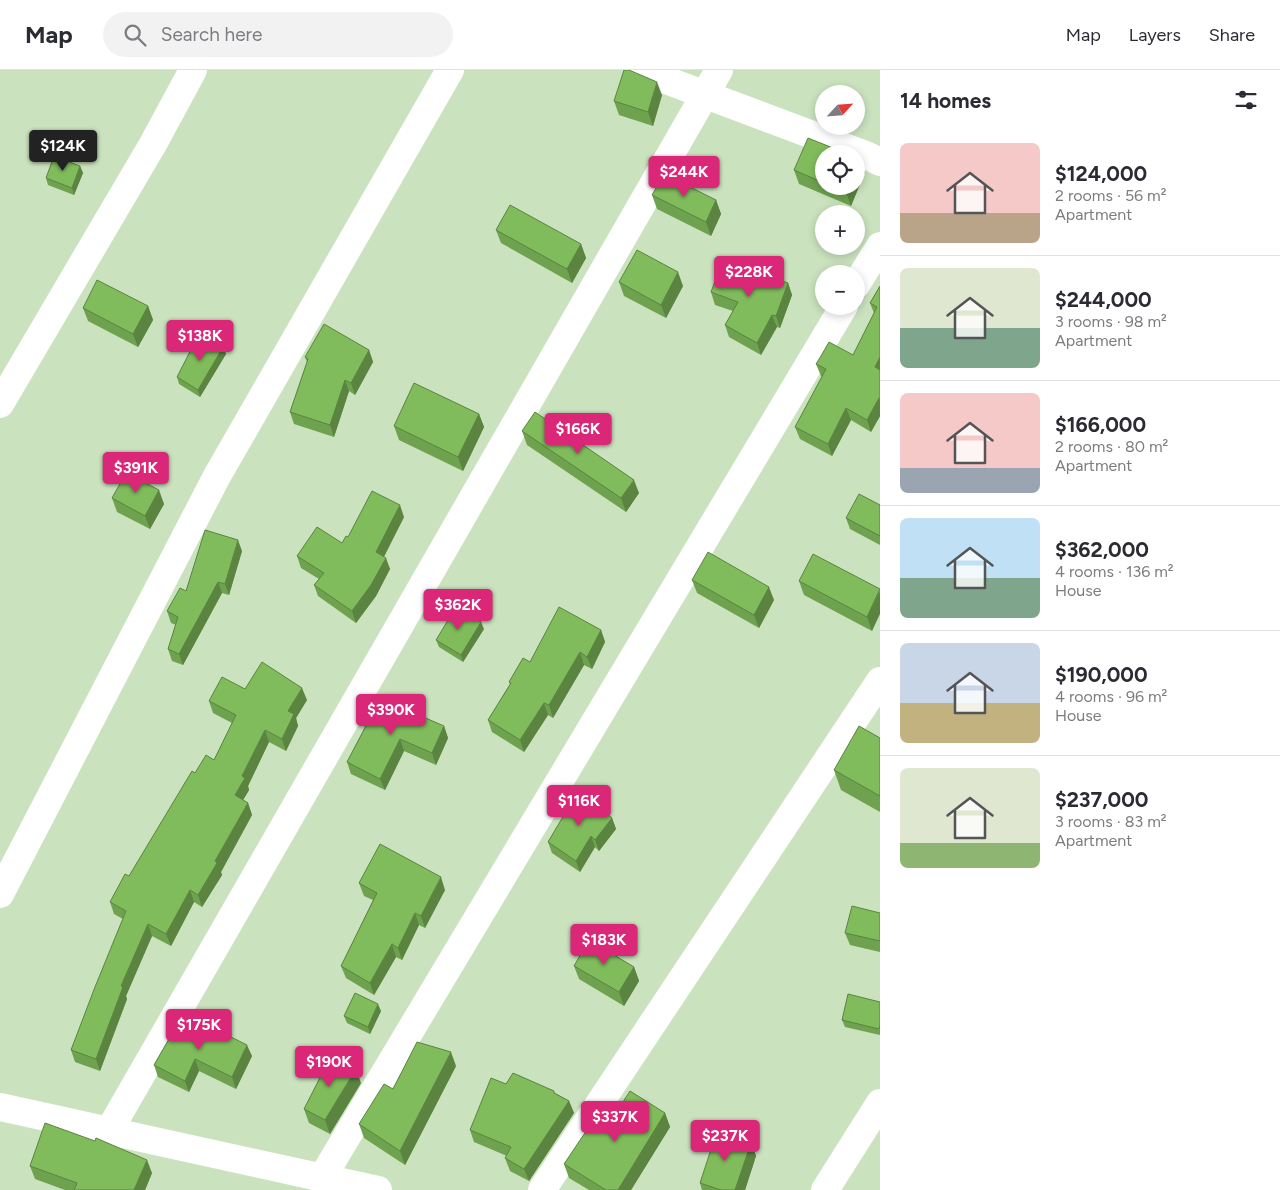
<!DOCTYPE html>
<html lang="en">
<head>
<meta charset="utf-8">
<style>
	:root { --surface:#fff; --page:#f2f2f3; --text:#2b2b33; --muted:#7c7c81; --line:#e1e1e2; --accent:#db2777 }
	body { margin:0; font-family:Figtree,sans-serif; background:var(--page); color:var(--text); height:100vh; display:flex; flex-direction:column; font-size:19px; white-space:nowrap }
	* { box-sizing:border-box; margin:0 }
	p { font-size:16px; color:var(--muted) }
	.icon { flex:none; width:28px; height:28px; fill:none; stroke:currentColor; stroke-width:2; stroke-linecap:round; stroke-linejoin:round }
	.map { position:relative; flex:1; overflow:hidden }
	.sheet { display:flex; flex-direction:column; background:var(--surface); width:400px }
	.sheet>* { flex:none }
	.needle { width:32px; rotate:64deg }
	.buttons { position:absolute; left:815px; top:15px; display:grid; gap:10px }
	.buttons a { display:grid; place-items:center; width:50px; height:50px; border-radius:50%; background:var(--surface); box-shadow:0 2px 8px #0003; font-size:25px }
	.price { position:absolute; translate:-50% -42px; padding:0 11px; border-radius:5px; background:var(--accent); color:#fff; font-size:16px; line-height:32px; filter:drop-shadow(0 1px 2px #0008) }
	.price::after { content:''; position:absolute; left:50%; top:30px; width:15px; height:11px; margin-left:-8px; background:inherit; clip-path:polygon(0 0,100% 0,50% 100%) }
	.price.selected { background:#222; color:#fff }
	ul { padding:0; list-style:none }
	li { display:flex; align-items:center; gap:15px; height:125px; padding:0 20px }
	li+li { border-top:1px solid var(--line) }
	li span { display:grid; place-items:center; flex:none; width:140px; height:100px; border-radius:8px; color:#555 }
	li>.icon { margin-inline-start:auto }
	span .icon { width:60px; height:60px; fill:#fffc; stroke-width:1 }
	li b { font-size:21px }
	h2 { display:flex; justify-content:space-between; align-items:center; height:60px; padding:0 20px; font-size:21px }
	header { display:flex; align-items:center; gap:30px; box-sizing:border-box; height:70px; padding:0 25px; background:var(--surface); border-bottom:1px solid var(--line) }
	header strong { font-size:24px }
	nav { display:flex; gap:28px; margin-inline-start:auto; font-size:18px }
	.search { width:350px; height:45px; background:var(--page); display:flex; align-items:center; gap:12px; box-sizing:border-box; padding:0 18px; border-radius:28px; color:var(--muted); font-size:19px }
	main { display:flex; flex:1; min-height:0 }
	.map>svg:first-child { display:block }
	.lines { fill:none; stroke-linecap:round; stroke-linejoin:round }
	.street { stroke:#fff; stroke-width:28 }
	.secondary { stroke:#fff; stroke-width:28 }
	.wall { fill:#6ea24f }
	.shaded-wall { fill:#5a8440 }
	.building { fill:#80bc5c; stroke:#5a8440 }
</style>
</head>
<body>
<header>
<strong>Map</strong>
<div class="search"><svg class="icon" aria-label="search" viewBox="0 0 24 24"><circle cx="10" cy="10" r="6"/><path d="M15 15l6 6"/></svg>Search here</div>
<nav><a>Map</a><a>Layers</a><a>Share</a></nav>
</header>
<main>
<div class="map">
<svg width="880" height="1120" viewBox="0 0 880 1120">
	<rect width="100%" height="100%" fill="#cae2be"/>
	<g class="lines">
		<g class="street">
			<path d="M639 0 866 85 880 92"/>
			<path d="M856 215 880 176"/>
			<path d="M0 334 153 74 193 0"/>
			<path d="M0 824 217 406 450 0"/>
			<path d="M109 1061 719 0"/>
			<path d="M322 1108 844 236"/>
			<path d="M542 1120 880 611"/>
			<path d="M825 1120 880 1033"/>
		</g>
		<path class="secondary" d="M0 1037 378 1120"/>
	</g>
	<g class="wall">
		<path d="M662 25 653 56 619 45 614 31Z"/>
		<path d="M824 84V116H856L865 102 851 136 799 114 794 100Z"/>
		<path d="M80 96 83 103 74 125 48 115 46 108Z"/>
		<path d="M652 125 716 130 721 144 711 166 657 139Z"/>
		<path d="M496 160 581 174 586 188 572 213 501 173Z"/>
		<path d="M619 212 683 216 666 248 624 226Z"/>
		<path d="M788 213 792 225 780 258 777 257 761 285 729 267 725 255 733 241 715 235 711 222Z"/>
		<path d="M880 216V346L871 362 851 350 832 386 800 369 795 357 822 307 821 306 816 294 853 285 874 243 870 233Z"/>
		<path d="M148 236 153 250 138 277 88 251 83 238Z"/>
		<path d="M223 277 226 284 200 327 179 314 177 307Z"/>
		<path d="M369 280 373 292 355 325 349 321 334 367 294 354 290 342 307 292 305 287Z"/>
		<path d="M479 344 484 357 463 401 399 370 394 356Z"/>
		<path d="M522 361 639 423 626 442 527 375Z"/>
		<path d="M112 428 164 434 150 459 117 442Z"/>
		<path d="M880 435V475L850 459 846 448Z"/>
		<path d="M404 447 384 487 390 499 376 526 356 553 318 526 314 515 319 509 301 498 297 486 342 473 348 467Z"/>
		<path d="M242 481 229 525 222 523 183 595 172 591 168 579 176 555 171 553 167 541 186 521Z"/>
		<path d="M692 510 774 530 759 558 697 523Z"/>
		<path d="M799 511 880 519 872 561 804 525Z"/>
		<path d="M484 559 463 592 439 577 436 570Z"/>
		<path d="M601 560 605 572 592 599 584 595 553 648 548 645 524 682 492 662 488 650 510 614 509 612 530 592Z"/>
		<path d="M307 630 296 648 298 656 286 681 269 672 248 716 249 720 243 730 248 733 252 745 221 802 222 805 202 837 194 832 171 876 152 866 126 926 127 929 100 1001 75 992 71 980 123 849 114 844 110 832 129 806 195 703 214 690 232 653 213 643 209 631Z"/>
		<path d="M363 653 444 656 448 668 436 695 404 681 385 720 351 704 347 692 365 657Z"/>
		<path d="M880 668V742L841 720 834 700Z"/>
		<path d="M563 744 612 748 616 759 599 781 595 777 580 802 552 783 548 772 564 746Z"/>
		<path d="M359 813 445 820 425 858 419 855 402 890 396 887 374 925 346 908 341 896 373 830 364 826Z"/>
		<path d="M880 843V882L850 875 845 863Z"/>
		<path d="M574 896 634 897 639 911 624 936 579 909Z"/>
		<path d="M880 932V965L845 957 842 950Z"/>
		<path d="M381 941 370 964 347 953 344 946Z"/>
		<path d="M181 948 252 986 236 1019 199 1001 189 1022 158 1007 154 995Z"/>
		<path d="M456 996 405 1095 364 1068 359 1054 393 1019Z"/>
		<path d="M361 1013 330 1064 309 1053 304 1039Z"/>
		<path d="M506 1014 555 1023 569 1031 574 1043 529 1111 510 1101 505 1088 507 1086 474 1072 470 1060Z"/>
		<path d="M665 1043 670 1057 631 1120H589L569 1108 564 1094 610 1052Z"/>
		<path d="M751 1073 756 1086 745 1120H702L700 1113Z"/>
		<path d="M30 1096 152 1103 145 1120H65L35 1109Z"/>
	</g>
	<g class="shaded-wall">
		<path d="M657 12 662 25 653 56 648 42Z"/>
		<path d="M860 88 865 102 851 136 846 122 848 116H856V97Z"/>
		<path d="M80 96 83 103 74 125 72 118Z"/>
		<path d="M716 130 721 144 711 166 706 152Z"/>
		<path d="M581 174 586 188 572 213 567 199Z"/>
		<path d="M678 202 683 216 666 248 661 235Z"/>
		<path d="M788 213 792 225 780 258 776 246Z"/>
		<path d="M148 236 153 250 138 277 133 264Z"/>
		<path d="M772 245 777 257 761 285 757 273Z"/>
		<path d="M223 277 226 284 200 327 198 320Z"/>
		<path d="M369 280 373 292 355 325 351 313Z"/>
		<path d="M880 287V308L875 297Z"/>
		<path d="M345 310 349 321 334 367 330 355Z"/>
		<path d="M879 328 880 331V346L871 362 867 350Z"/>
		<path d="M846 338 851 350 832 386 828 374Z"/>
		<path d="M479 344 484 357 463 401 458 387Z"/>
		<path d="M634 410 639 423 626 442 621 428Z"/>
		<path d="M159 420 164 434 150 459 145 446Z"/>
		<path d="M400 435 404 447 380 494 376 482Z"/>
		<path d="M238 470 242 481 229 525 225 514Z"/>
		<path d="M386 488 390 499 376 526 356 553 352 541Z"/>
		<path d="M218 512 222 523 183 595 179 584Z"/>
		<path d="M769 517 774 530 759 558 754 545Z"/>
		<path d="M880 521V544L872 561 867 547Z"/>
		<path d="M481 552 484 559 463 592 461 585Z"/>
		<path d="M601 560 605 572 592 599 587 587Z"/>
		<path d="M580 582 584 595 553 648 549 635Z"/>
		<path d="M302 618 307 630 296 648 298 656 286 681 282 669 288 641Z"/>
		<path d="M544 633 548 645 524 682 520 670Z"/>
		<path d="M444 656 448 668 436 695 432 683Z"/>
		<path d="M265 660 269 672 248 716 249 720 239 737 235 725 242 706Z"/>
		<path d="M400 669 404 681 385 720 380 709Z"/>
		<path d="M248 733 252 745 221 802 222 805 202 837 198 825 215 791Z"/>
		<path d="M612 748 616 759 599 781 595 770Z"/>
		<path d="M591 766 595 777 580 802 576 791Z"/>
		<path d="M441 807 445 820 425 858 421 846Z"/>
		<path d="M190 820 194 832 171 876 166 864Z"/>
		<path d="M415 843 419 855 402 890 398 878Z"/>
		<path d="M148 854 152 866 126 926 127 929 100 1001 96 989 121 916Z"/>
		<path d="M392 874 396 887 374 925 370 913Z"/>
		<path d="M634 897 639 911 624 936 619 922Z"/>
		<path d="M378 934 381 941 370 964 368 957Z"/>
		<path d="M247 975 252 986 236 1019 232 1007Z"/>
		<path d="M451 982 456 996 405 1095 400 1081Z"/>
		<path d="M195 989 199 1001 189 1022 185 1011Z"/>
		<path d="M356 999 361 1013 330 1064 325 1050Z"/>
		<path d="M569 1031 574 1043 529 1111 524 1099Z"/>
		<path d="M665 1043 670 1057 631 1120H618Z"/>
		<path d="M751 1073 756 1086 745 1120H735Z"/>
		<path d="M147 1090 152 1103 145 1120H134Z"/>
	</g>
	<g class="building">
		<path d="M624 0H629L657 12 648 42 614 31Z"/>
		<path d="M808 68 848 84H824V113L794 100Z"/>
		<path d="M54 86 80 96 72 118 46 108Z"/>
		<path d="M856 87 860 88 856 97Z"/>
		<path d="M664 104 716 130 706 152 652 125Z"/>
		<path d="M832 116H848L846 122Z"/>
		<path d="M510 135 581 174 567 199 496 160Z"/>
		<path d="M637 180 678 202 661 235 619 212Z"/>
		<path d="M723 190 788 213 776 246 772 245 757 273 725 255 738 232 711 222Z"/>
		<path d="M97 210 148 236 133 264 83 238Z"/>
		<path d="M880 216V287L875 297 880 300V329L879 328 867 350 846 338 828 374 795 357 826 299 816 294 821 286 829 272 853 285 877 237 870 233Z"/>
		<path d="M324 254 369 280 351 313 345 310 330 355 290 342 308 289 305 287Z"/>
		<path d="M199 264 223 277 198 320 177 307Z"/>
		<path d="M414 313 479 344 458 387 394 356Z"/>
		<path d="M535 342 634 410 621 428 522 361Z"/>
		<path d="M126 403 159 420 145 446 112 428Z"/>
		<path d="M372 421 400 435 376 482 386 488 371 515 352 541 314 515 324 503 297 486 317 457 342 473 346 466 348 467Z"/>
		<path d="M859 424 880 435V466L846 448Z"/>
		<path d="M205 460 238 470 225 514 218 512 179 584 168 579 178 547 167 541 180 518 186 521Z"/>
		<path d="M708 482 769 517 754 545 692 510Z"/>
		<path d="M813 484 880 519 867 547 799 511Z"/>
		<path d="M456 537 481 552 461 585 436 570Z"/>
		<path d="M559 537 601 560 587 587 580 582 549 635 544 633 520 670 488 650 511 613 509 612 523 588 530 592Z"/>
		<path d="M262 592 302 618 288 641 294 644 282 669 265 660 242 706 245 708 235 725 248 733 215 791 217 793 198 825 190 820 166 864 148 854 121 916 123 917 96 989 71 980 95 917 126 841 110 832 125 804 129 806 192 701 195 703 206 685 214 690 236 645 209 631 222 607 245 619Z"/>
		<path d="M375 626 444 656 432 683 400 669 380 709 347 692 367 654 363 653Z"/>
		<path d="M859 656 880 668V726L834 700Z"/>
		<path d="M580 723 612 748 595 770 591 766 576 791 548 772 564 745 563 744Z"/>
		<path d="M380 774 441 807 421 846 415 843 398 878 392 874 370 913 341 896 377 823 359 813Z"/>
		<path d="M852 836 880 843V871L845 863Z"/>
		<path d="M589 870 634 897 619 922 574 896Z"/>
		<path d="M355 923 378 934 368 957 344 946Z"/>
		<path d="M848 924 880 932V955L879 959 842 950Z"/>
		<path d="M181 948 223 969 225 964 247 975 232 1007 195 989 185 1011 154 995Z"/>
		<path d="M417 972 451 982 400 1081 359 1054 384 1014 393 1019Z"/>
		<path d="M331 986 356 999 325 1050 304 1039Z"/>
		<path d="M513 1003 554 1021V1023L569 1031 524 1099 505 1088 511 1077 470 1060 491 1008 506 1014Z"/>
		<path d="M630 1021 665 1043 618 1120H606L564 1094 597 1045 610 1052Z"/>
		<path d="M45 1053 95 1071 96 1068 147 1090 134 1120H74L77 1113 30 1096Z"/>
		<path d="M717 1061 751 1073 735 1120H721L700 1113Z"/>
	</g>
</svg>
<div class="buttons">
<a><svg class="needle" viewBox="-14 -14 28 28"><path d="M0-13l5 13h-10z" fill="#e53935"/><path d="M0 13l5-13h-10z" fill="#7c7c81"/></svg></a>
<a><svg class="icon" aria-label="locate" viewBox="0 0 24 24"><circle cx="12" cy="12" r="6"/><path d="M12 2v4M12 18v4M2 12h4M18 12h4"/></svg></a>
<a>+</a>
<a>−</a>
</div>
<b class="price selected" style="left:63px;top:102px">$124K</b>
<b class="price" style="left:684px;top:128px">$244K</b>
<b class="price" style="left:749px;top:228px">$228K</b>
<b class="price" style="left:200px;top:292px">$138K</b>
<b class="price" style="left:578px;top:385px">$166K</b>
<b class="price" style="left:136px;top:424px">$391K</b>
<b class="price" style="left:458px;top:561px">$362K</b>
<b class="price" style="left:391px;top:666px">$390K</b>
<b class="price" style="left:579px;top:757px">$116K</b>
<b class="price" style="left:604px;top:896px">$183K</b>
<b class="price" style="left:199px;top:981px">$175K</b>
<b class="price" style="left:329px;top:1018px">$190K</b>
<b class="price" style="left:615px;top:1073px">$337K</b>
<b class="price" style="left:725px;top:1092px">$237K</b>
</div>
<section class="sheet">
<h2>14 homes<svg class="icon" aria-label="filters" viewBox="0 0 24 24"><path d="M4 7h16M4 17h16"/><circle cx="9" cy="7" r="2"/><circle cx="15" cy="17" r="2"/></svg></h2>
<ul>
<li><span style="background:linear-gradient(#f6c9c9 70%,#b9a48a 0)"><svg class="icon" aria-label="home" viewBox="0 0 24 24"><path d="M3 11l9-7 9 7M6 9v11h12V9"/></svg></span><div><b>$124,000</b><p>2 rooms · 56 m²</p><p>Apartment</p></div></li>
<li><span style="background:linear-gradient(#dfe7d0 60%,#7fa58c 0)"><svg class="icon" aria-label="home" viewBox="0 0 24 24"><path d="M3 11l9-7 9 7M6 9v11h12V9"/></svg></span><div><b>$244,000</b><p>3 rooms · 98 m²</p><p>Apartment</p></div></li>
<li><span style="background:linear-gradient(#f6c9c9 75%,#9aa5b1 0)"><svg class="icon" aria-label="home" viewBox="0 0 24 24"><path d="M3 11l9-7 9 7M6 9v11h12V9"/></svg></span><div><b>$166,000</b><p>2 rooms · 80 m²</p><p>Apartment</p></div></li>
<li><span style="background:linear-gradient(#bfe0f5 60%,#7fa58c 0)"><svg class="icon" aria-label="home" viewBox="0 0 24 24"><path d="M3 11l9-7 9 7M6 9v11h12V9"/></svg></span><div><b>$362,000</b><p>4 rooms · 136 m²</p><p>House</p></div></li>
<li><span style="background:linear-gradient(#c9d6e8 60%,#c2b280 0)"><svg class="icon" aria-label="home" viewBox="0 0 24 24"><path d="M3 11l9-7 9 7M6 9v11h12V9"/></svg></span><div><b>$190,000</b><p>4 rooms · 96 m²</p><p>House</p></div></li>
<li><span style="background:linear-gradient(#dfe7d0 75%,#8fb573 0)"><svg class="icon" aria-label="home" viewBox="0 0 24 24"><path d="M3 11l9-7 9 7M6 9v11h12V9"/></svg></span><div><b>$237,000</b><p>3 rooms · 83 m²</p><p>Apartment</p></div></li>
</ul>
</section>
</main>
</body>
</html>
